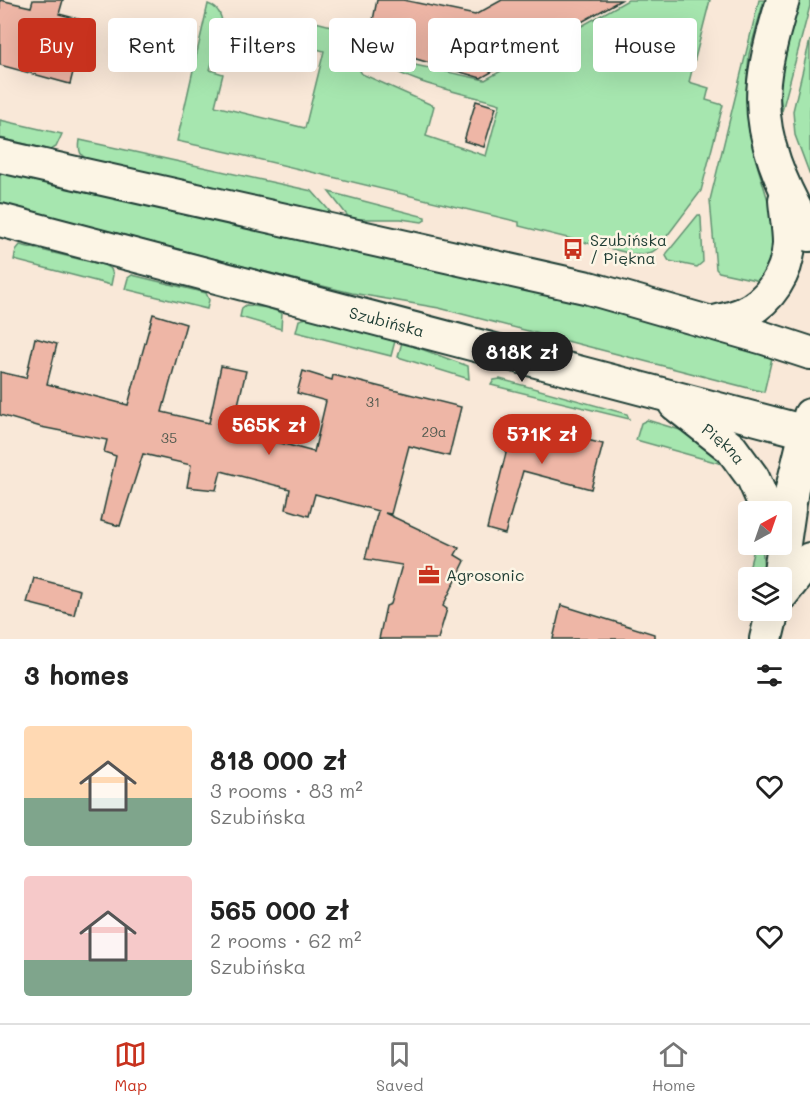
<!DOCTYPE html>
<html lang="en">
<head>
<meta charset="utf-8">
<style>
	:root { --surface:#fff; --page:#f6f6f6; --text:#222; --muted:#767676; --line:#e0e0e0; --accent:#c8321e }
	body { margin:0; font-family:Mali,sans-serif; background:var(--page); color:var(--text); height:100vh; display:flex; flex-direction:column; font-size:22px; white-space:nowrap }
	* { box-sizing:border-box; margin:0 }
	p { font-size:20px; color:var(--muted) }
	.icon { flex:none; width:33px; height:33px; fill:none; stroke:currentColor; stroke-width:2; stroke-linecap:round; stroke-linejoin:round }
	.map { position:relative; height:639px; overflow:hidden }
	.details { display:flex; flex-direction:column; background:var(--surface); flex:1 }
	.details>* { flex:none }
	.guide { position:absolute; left:18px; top:18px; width:774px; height:54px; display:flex; gap:12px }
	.needle { width:39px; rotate:40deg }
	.buttons { position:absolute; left:738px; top:501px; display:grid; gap:12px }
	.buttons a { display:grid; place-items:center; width:54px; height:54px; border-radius:6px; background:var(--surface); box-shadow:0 6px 24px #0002; font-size:30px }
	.price { position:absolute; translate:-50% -51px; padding:0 14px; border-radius:21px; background:var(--accent); color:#fff; font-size:20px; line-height:39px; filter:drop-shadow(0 2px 3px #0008) }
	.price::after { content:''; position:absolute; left:50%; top:36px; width:18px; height:14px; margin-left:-9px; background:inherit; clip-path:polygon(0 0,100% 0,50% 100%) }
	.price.on { background:#222; color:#fff }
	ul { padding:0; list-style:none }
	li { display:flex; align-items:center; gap:18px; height:150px; padding:0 24px }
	li span { display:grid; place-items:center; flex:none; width:168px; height:120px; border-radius:6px; color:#555 }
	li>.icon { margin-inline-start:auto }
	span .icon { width:72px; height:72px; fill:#fffc; stroke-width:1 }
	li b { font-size:26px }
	h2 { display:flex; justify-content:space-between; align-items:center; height:72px; padding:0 24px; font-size:26px }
	.chip { padding:0 21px; border-radius:6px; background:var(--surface); box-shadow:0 6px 24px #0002; font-size:21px; line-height:54px }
	.chip.on { background:var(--accent); color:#fff }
	.menu { display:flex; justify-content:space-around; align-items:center; height:84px; border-top:2px solid var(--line); background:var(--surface); font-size:16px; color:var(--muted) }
	.menu a { display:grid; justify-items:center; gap:3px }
	.menu .on { color:var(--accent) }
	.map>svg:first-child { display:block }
	.green { fill:#a6e6af; stroke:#629272; stroke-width:1.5 }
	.building { fill:#eeb6a6; stroke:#1f3d34; stroke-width:1.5 }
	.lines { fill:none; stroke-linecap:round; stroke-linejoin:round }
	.secondary-casing { stroke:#1f3d34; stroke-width:36 }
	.secondary { stroke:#fcf5e5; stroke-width:32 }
	.labels { text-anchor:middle; stroke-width:5; stroke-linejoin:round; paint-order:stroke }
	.number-label { font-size:14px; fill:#535b50 }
	.poi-label { font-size:16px; fill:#1f3d34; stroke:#fcf5e5; text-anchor:start }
	.street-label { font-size:16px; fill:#1f3d34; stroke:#fcf5e5 }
</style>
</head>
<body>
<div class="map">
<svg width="810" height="639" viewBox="0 0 810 639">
	<rect width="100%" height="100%" fill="#f9e8d8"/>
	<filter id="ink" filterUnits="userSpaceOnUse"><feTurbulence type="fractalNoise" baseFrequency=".0167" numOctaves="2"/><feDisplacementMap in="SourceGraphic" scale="12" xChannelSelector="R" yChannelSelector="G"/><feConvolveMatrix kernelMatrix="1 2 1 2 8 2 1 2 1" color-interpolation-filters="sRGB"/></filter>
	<g filter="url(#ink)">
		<g class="green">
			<path d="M628 0H710L689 82 709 88 706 100 723 105 701 191 658 248 652 252 636 255 519 226V222L237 154 177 141 208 4C214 6 219 10 221 17 225 28 213 58 210 70L223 74 215 106 305 128 324 51 290 42 296 17 343 29 346 48 362 74 434 106 426 136 486 156 500 104C464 93 400 82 373 56L485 80Z"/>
			<path d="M759 0H764L749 54 746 92 748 125 756 161 774 220 779 240 765 282 719 272 716 269 710 200Z"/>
			<path d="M799 0H810V6L782 111C775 75 789 35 799 0Z"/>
			<path d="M810 40V175L795 135 793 111Z"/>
			<path d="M0 120 62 134 56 147 51 150 0 138Z"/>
			<path d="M80 140 312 191 334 216 90 162C80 155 78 152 80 140Z"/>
			<path d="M0 170 565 298 756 350 772 358 764 392 439 308 352 293 285 277 0 203Z"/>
			<path d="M329 192 425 217V220L422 222 401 219H350Z"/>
			<path d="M698 215H700L701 218 703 262 697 267 669 261 666 256 667 253Z"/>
			<path d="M20 245 104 265 111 269 113 275 111 285 14 260 16 250Z"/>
			<path d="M132 275 206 293 209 300 207 309 125 289 128 278Z"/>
			<path d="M246 305 268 308 282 313 281 329 240 317 242 308Z"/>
			<path d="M307 318 395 341 391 356 296 332 299 320Z"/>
			<path d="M402 342 468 366 469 379 398 357Z"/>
			<path d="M500 379 627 414 629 419 491 385 494 380Z"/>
			<path d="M647 420 700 436 733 467 636 440 641 423Z"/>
			<path d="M755 545H762L764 569 762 577 748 578V598L742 596Z"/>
		</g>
		<g class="building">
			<path d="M0 0 31 7 33 0H63L59 14 86 21 70 84 0 65Z"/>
			<path d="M377 0H403L475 15 502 0H621L481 78 399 54 398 57 367 50Z"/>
			<path d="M476 101 496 107 484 147 464 141Z"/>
			<path d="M153 314 186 324 162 412 209 423 221 366 246 371 232 430 314 452 326 401 297 393 303 371 332 380 333 375 461 407 449 456 409 446 391 514 385 513 459 548 455 555 465 561 443 606 447 609 438 639H379L386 606 391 604 402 565 365 559 378 511 315 494 309 516 286 509 290 489 221 471 216 490 187 487 191 465 143 454 120 526 101 521 116 456 104 452 107 440 41 427 0 415V372L26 378 35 338 57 344 47 384 128 405Z"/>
			<path d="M514 421 603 444 591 489 523 471 505 534 487 529Z"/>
			<path d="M34 578 80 590 74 615 27 603Z"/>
			<path d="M561 605 654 634V639H553Z"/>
		</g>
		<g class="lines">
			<defs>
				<g id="secondary">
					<path d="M783 0C775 27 767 54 764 82 758 137 783 189 810 235"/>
					<path d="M0 156 589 288 764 338 810 353"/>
					<path id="s1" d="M0 220 810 433"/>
					<path d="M711 323C721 320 733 318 742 314 770 302 788 272 789 243 789 229 786 214 785 200"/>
					<path id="s2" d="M675 404 731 448 753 478 768 512"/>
					<path d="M779 578 792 489 810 415"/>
					<path d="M782 594 810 559"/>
					<path d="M766 639 773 610"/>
				</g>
			</defs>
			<use href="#secondary" class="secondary-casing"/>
			<use href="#secondary" class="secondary"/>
		</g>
	</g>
	<defs>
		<symbol id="bus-bare" viewBox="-9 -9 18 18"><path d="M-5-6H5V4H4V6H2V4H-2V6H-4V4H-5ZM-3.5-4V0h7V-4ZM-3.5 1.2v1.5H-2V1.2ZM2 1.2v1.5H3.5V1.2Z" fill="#c8321e" stroke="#fcf5e5" stroke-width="2.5" paint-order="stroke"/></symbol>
		<symbol id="office-bare" viewBox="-9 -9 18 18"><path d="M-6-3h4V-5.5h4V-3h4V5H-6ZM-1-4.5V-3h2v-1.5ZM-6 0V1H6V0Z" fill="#c8321e" stroke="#fcf5e5" stroke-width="2.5" paint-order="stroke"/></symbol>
	</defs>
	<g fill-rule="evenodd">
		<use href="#bus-bare" x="558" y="234" width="30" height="30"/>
		<use href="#office-bare" x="414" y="560" width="30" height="30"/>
	</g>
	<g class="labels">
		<g class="number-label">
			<text x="373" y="407">31</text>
			<text x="434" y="437">29a</text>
			<text x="169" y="443">35</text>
		</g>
		<g class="poi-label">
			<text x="590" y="246">Szubińska<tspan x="590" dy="18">/ Piękna</tspan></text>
			<text x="446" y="581">Agrosonic</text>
		</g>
		<g class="street-label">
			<text dy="6" stroke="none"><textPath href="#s1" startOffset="400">Szubińska</textPath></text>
			<text dy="6" stroke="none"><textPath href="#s2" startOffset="63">Piękna</textPath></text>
		</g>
	</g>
</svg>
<div class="buttons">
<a><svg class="needle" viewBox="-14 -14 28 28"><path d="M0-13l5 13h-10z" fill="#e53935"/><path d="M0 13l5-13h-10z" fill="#767676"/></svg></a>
<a><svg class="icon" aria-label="layers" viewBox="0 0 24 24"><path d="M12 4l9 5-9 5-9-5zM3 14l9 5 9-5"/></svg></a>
</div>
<b class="price on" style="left:522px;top:383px">818K zł</b>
<b class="price" style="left:269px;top:456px">565K zł</b>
<b class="price" style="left:542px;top:465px">571K zł</b>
<div class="guide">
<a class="chip on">Buy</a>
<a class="chip">Rent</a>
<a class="chip">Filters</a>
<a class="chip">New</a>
<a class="chip">Apartment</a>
<a class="chip">House</a>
</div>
</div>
<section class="details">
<h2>3 homes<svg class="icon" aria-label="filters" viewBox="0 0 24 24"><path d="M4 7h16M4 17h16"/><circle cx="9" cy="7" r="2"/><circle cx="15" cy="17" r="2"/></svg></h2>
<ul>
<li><span style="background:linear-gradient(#ffd9b3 60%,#7fa58c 0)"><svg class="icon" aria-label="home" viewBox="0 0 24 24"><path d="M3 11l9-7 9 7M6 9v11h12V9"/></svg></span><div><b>818 000 zł</b><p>3 rooms · 83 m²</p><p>Szubińska</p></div><svg class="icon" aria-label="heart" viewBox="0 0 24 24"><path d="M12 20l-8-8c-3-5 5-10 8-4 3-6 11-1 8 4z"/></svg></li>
<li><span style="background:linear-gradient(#f6c9c9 70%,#7fa58c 0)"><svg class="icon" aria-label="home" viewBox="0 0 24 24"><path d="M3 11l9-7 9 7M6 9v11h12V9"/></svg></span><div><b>565 000 zł</b><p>2 rooms · 62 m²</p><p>Szubińska</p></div><svg class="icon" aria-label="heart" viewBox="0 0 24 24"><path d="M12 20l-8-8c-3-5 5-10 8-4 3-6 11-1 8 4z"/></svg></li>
</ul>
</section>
<nav class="menu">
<a class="on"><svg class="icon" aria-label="map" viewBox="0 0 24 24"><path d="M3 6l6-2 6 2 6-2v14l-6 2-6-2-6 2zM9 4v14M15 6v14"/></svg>Map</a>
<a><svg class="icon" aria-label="saved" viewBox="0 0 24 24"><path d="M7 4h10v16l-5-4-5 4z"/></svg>Saved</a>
<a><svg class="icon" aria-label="home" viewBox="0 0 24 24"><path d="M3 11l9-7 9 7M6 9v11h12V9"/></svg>Home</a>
</nav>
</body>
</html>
